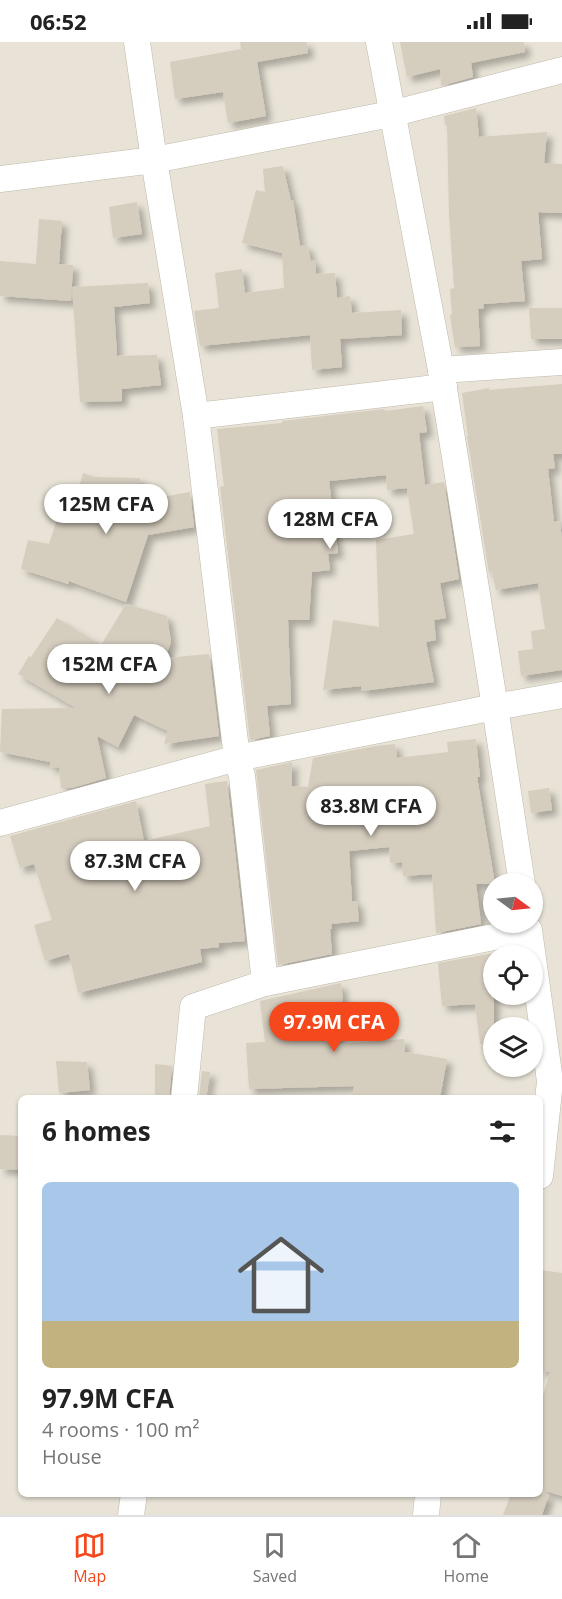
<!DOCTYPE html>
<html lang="en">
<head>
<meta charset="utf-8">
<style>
	:root { --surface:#fff; --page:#f6f6f6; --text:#222; --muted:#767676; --line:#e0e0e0; --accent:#f6481d }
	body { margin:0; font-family:"Open Sans",sans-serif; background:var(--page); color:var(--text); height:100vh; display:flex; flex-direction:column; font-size:22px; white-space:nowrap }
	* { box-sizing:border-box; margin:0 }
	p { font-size:20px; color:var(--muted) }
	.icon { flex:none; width:33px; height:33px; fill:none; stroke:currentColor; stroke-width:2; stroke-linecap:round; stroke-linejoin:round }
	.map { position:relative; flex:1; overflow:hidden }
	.side { position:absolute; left:18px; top:1053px; width:525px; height:402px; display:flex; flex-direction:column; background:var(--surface); border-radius:9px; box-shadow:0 2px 4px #0004 }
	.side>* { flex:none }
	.needle { width:39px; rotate:105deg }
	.controls { position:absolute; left:483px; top:831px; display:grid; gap:12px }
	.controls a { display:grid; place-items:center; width:60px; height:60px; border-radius:50%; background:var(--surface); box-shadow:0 2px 4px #0004; font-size:30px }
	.price { position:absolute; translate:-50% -51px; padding:0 14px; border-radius:21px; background:#fff; color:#222; font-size:20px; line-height:39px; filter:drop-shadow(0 2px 3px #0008) }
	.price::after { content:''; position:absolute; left:50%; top:36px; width:18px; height:14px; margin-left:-9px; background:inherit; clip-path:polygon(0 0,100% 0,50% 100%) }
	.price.active { background:var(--accent); color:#fff }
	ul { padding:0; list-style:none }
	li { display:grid; align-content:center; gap:12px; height:318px; padding:0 24px }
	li+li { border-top:2px solid var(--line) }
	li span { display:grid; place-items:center; height:186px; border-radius:9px; color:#555 }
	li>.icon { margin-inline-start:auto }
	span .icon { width:108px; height:108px; fill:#fffc; stroke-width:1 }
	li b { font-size:26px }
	h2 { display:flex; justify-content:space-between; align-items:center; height:72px; padding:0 24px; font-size:26px }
	.status { display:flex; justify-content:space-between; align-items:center; height:42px; padding:0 30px; background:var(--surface); direction:ltr }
	.status svg { height:16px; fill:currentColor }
	.tab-bar { display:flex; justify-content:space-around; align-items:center; height:84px; border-top:2px solid var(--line); background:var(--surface); font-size:16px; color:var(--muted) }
	.tab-bar a { display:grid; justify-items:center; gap:3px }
	.tab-bar .active { color:var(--accent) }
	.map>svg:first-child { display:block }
	.residential { fill:#e8e3d6; fill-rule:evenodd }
	.building { fill:#d5cdbe; filter:url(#shadow) }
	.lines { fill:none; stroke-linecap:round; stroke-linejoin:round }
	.minor-casing { stroke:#bfb9ab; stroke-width:27 }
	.minor { stroke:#fff; stroke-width:26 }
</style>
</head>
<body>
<div class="status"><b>06:52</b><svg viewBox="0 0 49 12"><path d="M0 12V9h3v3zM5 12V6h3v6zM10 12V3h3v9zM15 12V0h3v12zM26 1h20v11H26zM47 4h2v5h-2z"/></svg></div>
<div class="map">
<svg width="562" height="1473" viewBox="0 0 562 1473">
	<defs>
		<filter id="shadow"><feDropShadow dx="5.5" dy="5.5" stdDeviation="3" flood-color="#0004"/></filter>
	</defs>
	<rect width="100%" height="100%" fill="#f4f1e8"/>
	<path class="residential" d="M0 0H562V1473H0ZM494 842H532V880H494ZM494 914H532V952H494ZM494 986H532V1024H494ZM21 1056H540V1452H21Z"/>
	<g class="building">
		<path d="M240 0H307L308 11 257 20 266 74 228 81 223 50 175 57 170 20 241 7Z"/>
		<path d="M400 0H524L525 10 471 21 473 35 441 44 440 27 407 35Z"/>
		<path d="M476 66 479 95 547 90 544 121 562 122V171L538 170 542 217 521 219 525 259 483 262 484 266 478 267 480 304 455 305 450 273 452 272 450 247 454 246 449 173 447 83H445L444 74Z"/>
		<path d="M283 124 291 159 293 158 300 204 307 203 311 219 315 218 316 232 335 231 337 256 350 254 352 271 401 268 402 293 340 297 342 325 312 328 310 293 200 304 194 269 219 266 215 231 242 227 245 251 284 246 282 211 242 201 256 148 265 150 263 127Z"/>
		<path d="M137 160 142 192 113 196 109 165Z"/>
		<path d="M39 177 62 179 59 222 73 223 71 259 0 254V219L36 222Z"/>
		<path d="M148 241 150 261 114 265 117 314 157 313 161 343 122 347V359L80 360 72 245Z"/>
		<path d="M529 266H562V297H531Z"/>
		<path d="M562 342V412H553L555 426 548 427 554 480 559 479 562 495V628L521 634 518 609 533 607 531 589 545 587 538 541 496 548 492 530 489 531 467 394H468L462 351 489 346V348Z"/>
		<path d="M423 364 427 390 419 391 425 443 444 440 459 537 440 541 446 576 434 578 436 598 426 600 434 640 362 649 361 644 323 648 333 578 379 585 376 498 414 492 407 446 387 448 386 433 329 439 338 511 328 512 330 528 312 530 309 578H288L291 662 267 664 270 694 250 698 220 445 224 444 217 387 282 381V379L384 367 385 369Z"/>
		<path d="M83 431 95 435 140 436V459L190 450 194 485 148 493 126 560 69 539 68 542 21 527 28 498 49 502 59 471 71 474Z"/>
		<path d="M126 562 167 574 171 600 165 616 209 612 219 694 164 702 168 689 134 673 118 705 97 694 106 736 72 746H61L59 725 51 726 50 720 0 710 2 667 76 666 18 632 29 614 31 615 57 576 101 603Z"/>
		<path d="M476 697 480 735H477L495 842H476L481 882 436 891 432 832 403 834 402 820 390 821 389 805 349 809 352 859H357L359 879 331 882 332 887H330L332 912 278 923 256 728 292 720V744L308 745 313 716 376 704 395 702 397 716 448 710 447 700Z"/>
		<path d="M227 739 245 899 219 901V905L200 907 202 920 78 951 69 912 45 919 34 883 52 878 34 822 20 826 10 794 136 759 144 799 210 784 205 742Z"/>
		<path d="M549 746 552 768 531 771 528 749Z"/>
		<path d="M494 911V1001L480 1002 475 962 442 964 438 921Z"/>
		<path d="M341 941 343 959 336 960 338 1002 404 997 405 1010 447 1017 440 1056H369L353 1053 354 1044 249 1047 246 1001 265 1000 260 959Z"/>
		<path d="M56 1019 87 1020 90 1048 59 1051Z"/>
		<path d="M155 1022 172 1024 169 1056H155Z"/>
		<path d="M202 1029 210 1030 206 1056H199Z"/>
		<path d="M0 1093 21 1094V1128L0 1127Z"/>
		<path d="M540 1228 562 1231V1454L540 1447V1363L550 1330 540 1329Z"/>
		<path d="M511 1452H549L542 1473H503Z"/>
	</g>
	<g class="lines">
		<defs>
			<g id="minor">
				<path d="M137 0 154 118 196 374 237 716 242 734 265 941 193 965 184 1056"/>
				<path d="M379 0 441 328 495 665 522 842"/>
				<path d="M0 137 154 118 391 72 562 28"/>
				<path d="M441 328 562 320"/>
				<path d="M196 374 444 345"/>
				<path d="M0 781 237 716 495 665 562 653"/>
				<path d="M265 941 529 888 550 1039 540 1134"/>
				<path d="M131 1473 134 1452"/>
				<path d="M426 1473 428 1452"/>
			</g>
		</defs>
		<use href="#minor" class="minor-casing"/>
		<use href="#minor" class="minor"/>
	</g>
</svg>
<div class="controls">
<a><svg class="needle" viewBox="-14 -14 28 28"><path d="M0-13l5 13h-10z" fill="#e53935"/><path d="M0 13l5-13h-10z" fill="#767676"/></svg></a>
<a><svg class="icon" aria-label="locate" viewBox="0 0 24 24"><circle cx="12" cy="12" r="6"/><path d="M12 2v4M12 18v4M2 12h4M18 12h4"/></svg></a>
<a><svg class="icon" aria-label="layers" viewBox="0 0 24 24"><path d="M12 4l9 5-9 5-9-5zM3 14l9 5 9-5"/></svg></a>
</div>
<b class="price" style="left:106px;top:493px">125M CFA</b>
<b class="price" style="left:330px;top:508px">128M CFA</b>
<b class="price" style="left:109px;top:653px">152M CFA</b>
<b class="price" style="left:371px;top:795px">83.8M CFA</b>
<b class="price" style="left:135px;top:850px">87.3M CFA</b>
<b class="price active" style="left:334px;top:1011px">97.9M CFA</b>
<section class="side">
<h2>6 homes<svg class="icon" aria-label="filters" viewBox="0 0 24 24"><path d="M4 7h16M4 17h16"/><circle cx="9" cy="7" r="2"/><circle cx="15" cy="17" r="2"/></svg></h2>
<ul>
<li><span style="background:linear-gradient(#a9c7e8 75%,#c2b280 0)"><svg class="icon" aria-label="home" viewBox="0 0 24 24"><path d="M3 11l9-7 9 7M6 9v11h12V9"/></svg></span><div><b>97.9M CFA</b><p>4 rooms · 100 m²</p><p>House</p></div></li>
</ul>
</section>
</div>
<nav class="tab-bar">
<a class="active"><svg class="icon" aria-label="map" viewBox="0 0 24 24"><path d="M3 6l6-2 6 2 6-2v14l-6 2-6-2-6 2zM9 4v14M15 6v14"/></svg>Map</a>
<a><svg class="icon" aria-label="saved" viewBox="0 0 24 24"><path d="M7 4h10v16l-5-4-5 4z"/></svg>Saved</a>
<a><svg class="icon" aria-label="home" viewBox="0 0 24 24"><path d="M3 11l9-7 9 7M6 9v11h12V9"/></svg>Home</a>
</nav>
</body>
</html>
